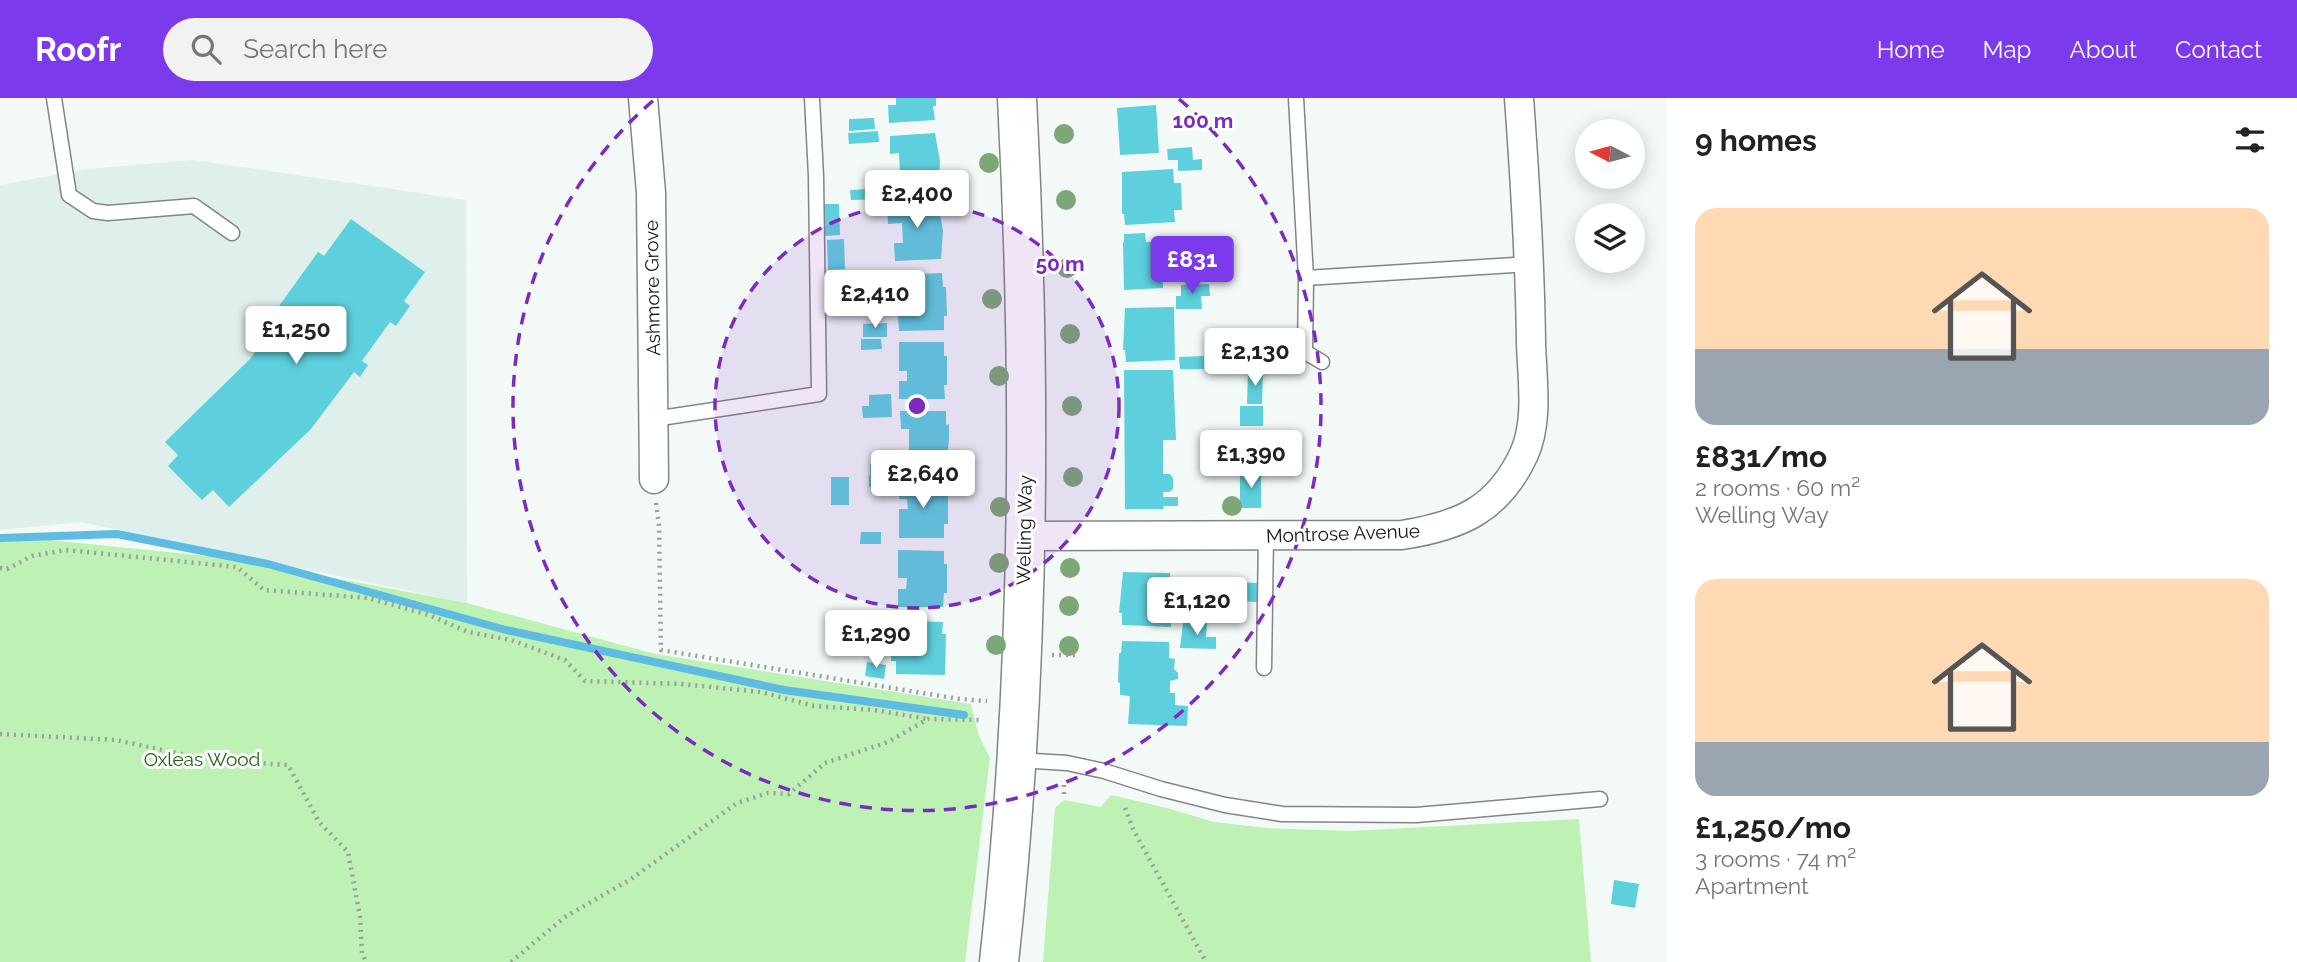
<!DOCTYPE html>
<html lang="en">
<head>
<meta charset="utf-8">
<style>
	:root { --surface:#fff; --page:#f2f2f2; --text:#222; --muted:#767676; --accent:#7c3aed }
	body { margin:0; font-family:Raleway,sans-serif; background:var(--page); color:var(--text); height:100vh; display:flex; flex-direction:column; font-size:26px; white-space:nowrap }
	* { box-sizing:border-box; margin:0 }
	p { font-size:23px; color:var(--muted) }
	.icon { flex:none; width:38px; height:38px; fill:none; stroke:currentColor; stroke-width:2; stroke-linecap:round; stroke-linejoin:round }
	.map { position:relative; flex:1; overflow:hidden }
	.side { display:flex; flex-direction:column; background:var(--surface); width:630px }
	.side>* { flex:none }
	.needle { width:46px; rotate:276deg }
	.fabs { position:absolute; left:1575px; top:21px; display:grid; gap:14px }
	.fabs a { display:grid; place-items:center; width:70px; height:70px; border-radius:50%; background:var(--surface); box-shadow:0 4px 18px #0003; font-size:35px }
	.price { position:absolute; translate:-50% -60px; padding:0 16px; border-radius:7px; background:#fff; color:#222; font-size:23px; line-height:46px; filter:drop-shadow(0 2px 4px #0008) }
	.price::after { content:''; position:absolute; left:50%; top:42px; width:21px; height:16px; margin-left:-10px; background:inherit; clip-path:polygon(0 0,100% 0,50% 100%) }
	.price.active { background:var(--accent); color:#fff }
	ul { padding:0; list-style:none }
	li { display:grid; align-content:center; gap:14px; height:371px; padding:0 28px }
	li span { display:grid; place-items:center; height:217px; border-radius:21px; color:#555 }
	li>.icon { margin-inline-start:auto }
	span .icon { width:126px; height:126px; fill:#fffc; stroke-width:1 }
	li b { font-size:30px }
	h2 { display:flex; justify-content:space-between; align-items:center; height:84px; padding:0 28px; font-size:30px }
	header { display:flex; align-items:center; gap:42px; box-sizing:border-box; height:98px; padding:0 35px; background:var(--accent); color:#fff }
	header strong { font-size:33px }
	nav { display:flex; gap:38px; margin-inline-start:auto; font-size:24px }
	.search { width:490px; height:63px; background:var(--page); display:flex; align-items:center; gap:18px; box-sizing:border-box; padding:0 24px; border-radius:38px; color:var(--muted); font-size:26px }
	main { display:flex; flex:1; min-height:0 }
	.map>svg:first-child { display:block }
	.built { fill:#dfefec }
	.green { fill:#bef2b4 }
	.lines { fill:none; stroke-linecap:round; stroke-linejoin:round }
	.stream { stroke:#5ebce2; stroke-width:8 }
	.building { fill:#5ed0dd }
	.lane-casing { stroke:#808685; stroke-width:17 }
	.street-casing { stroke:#808685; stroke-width:31 }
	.secondary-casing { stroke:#808685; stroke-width:41 }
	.path { stroke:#9a9f9e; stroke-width:4.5; stroke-dasharray:2 5; stroke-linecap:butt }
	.lane { stroke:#fff; stroke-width:14 }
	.street { stroke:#fff; stroke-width:28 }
	.secondary { stroke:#fff; stroke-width:38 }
	.tree { fill:#7ea777 }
	.ring { fill:none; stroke:#7b2cbf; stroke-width:3.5; stroke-dasharray:12 9 }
	.labels { text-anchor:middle; stroke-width:6; stroke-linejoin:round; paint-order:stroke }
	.street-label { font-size:19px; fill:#131615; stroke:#fff }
	.park-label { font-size:19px; fill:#20640e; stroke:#fff }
	.centre { fill:#7b2cbf; stroke:#fff; stroke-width:3.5 }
	.ring-label { font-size:21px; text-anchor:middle; font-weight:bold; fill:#7b2cbf; stroke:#fff; stroke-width:6; stroke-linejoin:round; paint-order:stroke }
</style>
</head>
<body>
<header>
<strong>Roofr</strong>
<div class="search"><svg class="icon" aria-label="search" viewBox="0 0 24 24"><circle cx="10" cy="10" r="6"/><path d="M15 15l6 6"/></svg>Search here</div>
<nav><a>Home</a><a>Map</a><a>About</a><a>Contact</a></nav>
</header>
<main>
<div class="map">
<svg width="1667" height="864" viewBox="0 0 1667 864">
	<rect width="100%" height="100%" fill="#f2f9f7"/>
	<path class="built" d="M194 62 466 102 467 505 81 424 0 432V87L87 71Z"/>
	<g class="green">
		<path d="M0 437 227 460 467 505 655 556 971 606 979 638 990 660 965 864H0Z"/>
		<path d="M1111 697 1167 710 1214 724 1266 730 1350 733 1579 721 1591 864H1043L1055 710 1064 702 1101 709Z"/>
	</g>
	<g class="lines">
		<path class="stream" d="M0 440 117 436 268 466 506 532 784 592 964 617"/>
	</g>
	<g class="building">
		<path d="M896 0H936V8H933L935 22 889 25 888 7H896Z"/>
		<path d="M1156 7 1159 55 1120 57 1117 10Z"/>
		<path d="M874 20 875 31 849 33V21Z"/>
		<path d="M878 33 879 44 849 46 848 35Z"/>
		<path d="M935 35 940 63 938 92 893 95 892 77 900 76 899 55 890 56V38Z"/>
		<path d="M1192 49 1193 62 1202 61V72L1178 73V62H1168L1167 51Z"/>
		<path d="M1173 71 1174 85H1181L1182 112H1174L1175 124 1125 127 1124 116H1122V74Z"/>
		<path d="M882 90 883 101 851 102 850 92Z"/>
		<path d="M909 101V106L938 105 943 133 941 161 895 163 894 145H903L902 125 888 126 887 102Z"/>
		<path d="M823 106H839L840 137 824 138Z"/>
		<path d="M351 121 425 174 404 203 410 208 396 228 390 224 362 263 368 267 360 279 354 274 311 331 229 409 213 392 202 402 168 368 178 357 165 344 250 261 285 213 279 208 318 154 324 158Z"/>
		<path d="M1145 135 1146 144 1162 143 1163 190 1124 192 1123 144H1124V136Z"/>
		<path d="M844 141 845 171 828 172 827 142Z"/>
		<path d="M878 172V185L850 186V174Z"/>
		<path d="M942 175 943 189H946L947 218H944V232L899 233 898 216H907L906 205V194L897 195V177Z"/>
		<path d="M1209 186 1210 198H1201L1202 211H1176V198H1181V187Z"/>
		<path d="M1174 209 1175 262 1126 264 1125 252H1123L1125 210Z"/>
		<path d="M887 225V239H863V226Z"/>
		<path d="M861 241H881L882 251 861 252Z"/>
		<path d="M899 244H944V258H947V287H944L945 301H899V283H907V273H899Z"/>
		<path d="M1204 258V271H1180L1179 259Z"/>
		<path d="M1124 272H1173L1176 342H1163V376H1170L1173 380V391L1169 394H1163V399H1178V408H1163L1164 411H1125Z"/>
		<path d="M1248 273H1263L1262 306H1247Z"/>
		<path d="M891 296 892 319 863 320 862 308H869V297Z"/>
		<rect x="1240" y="308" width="23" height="20"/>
		<path d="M900 313H946V327L949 326V341L946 369 901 370V352H909V331H901Z"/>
		<path d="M895 365 896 376H870V366Z"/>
		<path d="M1261 373V410H1240V374Z"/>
		<rect x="869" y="377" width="21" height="12"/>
		<rect x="831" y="379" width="18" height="28"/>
		<path d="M899 383 945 384V397H948V426H944V440H899V411H908L907 401H899Z"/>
		<path d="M861 434H881V446H860Z"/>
		<path d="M898 452 944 453V466H947V495H944L943 509H898V491H906L907 480H898Z"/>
		<path d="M1123 474 1170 475V491H1162L1161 502H1179V513H1171V529L1122 527V515H1119Z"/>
		<path d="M1235 484 1257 485V504L1234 503Z"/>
		<path d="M886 522 943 524 942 536H946L945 577 896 576V563H891V548H885Z"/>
		<path d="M1183 525H1207L1206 539H1216V551L1180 550Z"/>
		<path d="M1122 543 1169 544V560L1175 561 1174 571 1178 575V581L1170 583V595H1175V607L1188 608 1187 628 1128 626 1130 598 1120 597V585L1118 584 1119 555H1121Z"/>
		<path d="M867 564 886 567 884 581 865 578Z"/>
		<path d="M1614 782 1639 786 1635 810 1611 806Z"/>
	</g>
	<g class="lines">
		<defs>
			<g id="lane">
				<path d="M54 0 69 97 93 113 108 115 194 108 232 135"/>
				<path d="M1296 0 1306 180 1530 166"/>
				<path d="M1306 180 1305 254 1322 264"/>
				<path d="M654 321 819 296 816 78 812 0"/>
				<path d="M1264 570 1266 437"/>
				<path d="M1018 662 1067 665 1104 673 1161 691 1225 707 1282 716 1416 717 1600 701"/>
			</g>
			<g id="street">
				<path d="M643 0 651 95 654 381"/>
				<path d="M1025 438 1402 437C1460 428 1498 412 1524 356 1539 323 1532 280 1531 245 1530 163 1525 82 1519 0"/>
			</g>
			<path id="secondary" d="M999 864C1031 577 1032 288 1017 0"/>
		</defs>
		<use href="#lane" class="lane-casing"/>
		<use href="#street" class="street-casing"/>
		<use href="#secondary" class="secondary-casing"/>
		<g class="path">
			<path d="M656 405 659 428 661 552 959 601 987 603"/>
			<path d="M0 470 7 471 32 458 66 452 237 469 264 492 368 500 429 517 468 534 511 542 565 562 585 583 681 586 761 594 814 608 874 612 928 621"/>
			<path d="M1052 557H1075"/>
			<path d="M0 636 116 642 210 662 288 667 319 724 348 754 360 819 362 855 366 864"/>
			<path d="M1064 696V686"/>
			<path d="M1125 710 1134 733 1206 864"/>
			<path d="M511 864 565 819 631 781 737 705 768 695 789 696 825 665 888 644 928 621 982 622"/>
		</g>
		<use href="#lane" class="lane"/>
		<use href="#street" class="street"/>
		<use href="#secondary" class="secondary"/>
	</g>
	<g class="tree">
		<circle cx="1064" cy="36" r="10"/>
		<circle cx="989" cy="65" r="10"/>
		<circle cx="1066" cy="102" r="10"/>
		<circle cx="1067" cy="170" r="10"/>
		<circle cx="992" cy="201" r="10"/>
		<circle cx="1070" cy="236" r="10"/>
		<circle cx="999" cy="278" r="10"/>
		<circle cx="1072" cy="308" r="10"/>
		<circle cx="1073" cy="379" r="10"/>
		<circle cx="1232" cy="408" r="10"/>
		<circle cx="1000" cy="409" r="10"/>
		<circle cx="999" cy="465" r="10"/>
		<circle cx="1070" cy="470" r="10"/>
		<circle cx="1069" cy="508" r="10"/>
		<circle cx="996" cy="547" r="10"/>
		<circle cx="1069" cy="548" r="10"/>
	</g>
	<circle cx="917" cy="308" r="202" fill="#7b2cbf" fill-opacity=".12"/>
	<g class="ring">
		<circle cx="917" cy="308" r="202"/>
		<path d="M1179 1A404 404 0 1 1 655 1"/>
	</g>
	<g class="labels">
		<g class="street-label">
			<text transform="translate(652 190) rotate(-91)" y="7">Ashmore Grove</text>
			<text transform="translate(1024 432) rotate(-89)" y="7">Welling Way</text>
			<text transform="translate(1343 435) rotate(-2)" y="7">Montrose Avenue</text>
		</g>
		<g class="park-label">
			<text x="202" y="668">Oxleas Wood</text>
		</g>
	</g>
	<circle cx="917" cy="308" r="10" class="centre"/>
	<g class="ring-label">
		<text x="1203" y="30">100 m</text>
		<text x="1060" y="173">50 m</text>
	</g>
</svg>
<div class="fabs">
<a><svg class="needle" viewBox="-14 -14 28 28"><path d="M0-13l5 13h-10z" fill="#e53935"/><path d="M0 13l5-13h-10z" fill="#767676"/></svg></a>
<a><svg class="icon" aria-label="layers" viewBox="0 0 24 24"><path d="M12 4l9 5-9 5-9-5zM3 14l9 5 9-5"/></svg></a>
</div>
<b class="price" style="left:917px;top:132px">£2,400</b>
<b class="price active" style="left:1192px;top:198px">£831</b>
<b class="price" style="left:875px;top:232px">£2,410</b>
<b class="price" style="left:296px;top:268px">£1,250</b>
<b class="price" style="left:1255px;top:290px">£2,130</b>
<b class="price" style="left:1251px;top:392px">£1,390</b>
<b class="price" style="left:923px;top:412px">£2,640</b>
<b class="price" style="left:1197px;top:539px">£1,120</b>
<b class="price" style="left:876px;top:572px">£1,290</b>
</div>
<section class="side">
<h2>9 homes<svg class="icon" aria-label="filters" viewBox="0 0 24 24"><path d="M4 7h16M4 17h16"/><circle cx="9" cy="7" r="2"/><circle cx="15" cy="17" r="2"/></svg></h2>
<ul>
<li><span style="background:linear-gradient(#ffd9b3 65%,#9aa5b1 0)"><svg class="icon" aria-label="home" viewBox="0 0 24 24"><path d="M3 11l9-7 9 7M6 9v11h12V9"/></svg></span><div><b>£831/mo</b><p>2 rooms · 60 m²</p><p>Welling Way</p></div></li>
<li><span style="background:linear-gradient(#ffd9b3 75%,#9aa5b1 0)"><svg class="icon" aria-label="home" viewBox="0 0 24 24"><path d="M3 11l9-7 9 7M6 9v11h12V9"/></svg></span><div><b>£1,250/mo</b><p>3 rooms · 74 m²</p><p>Apartment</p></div></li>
</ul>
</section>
</main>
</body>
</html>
